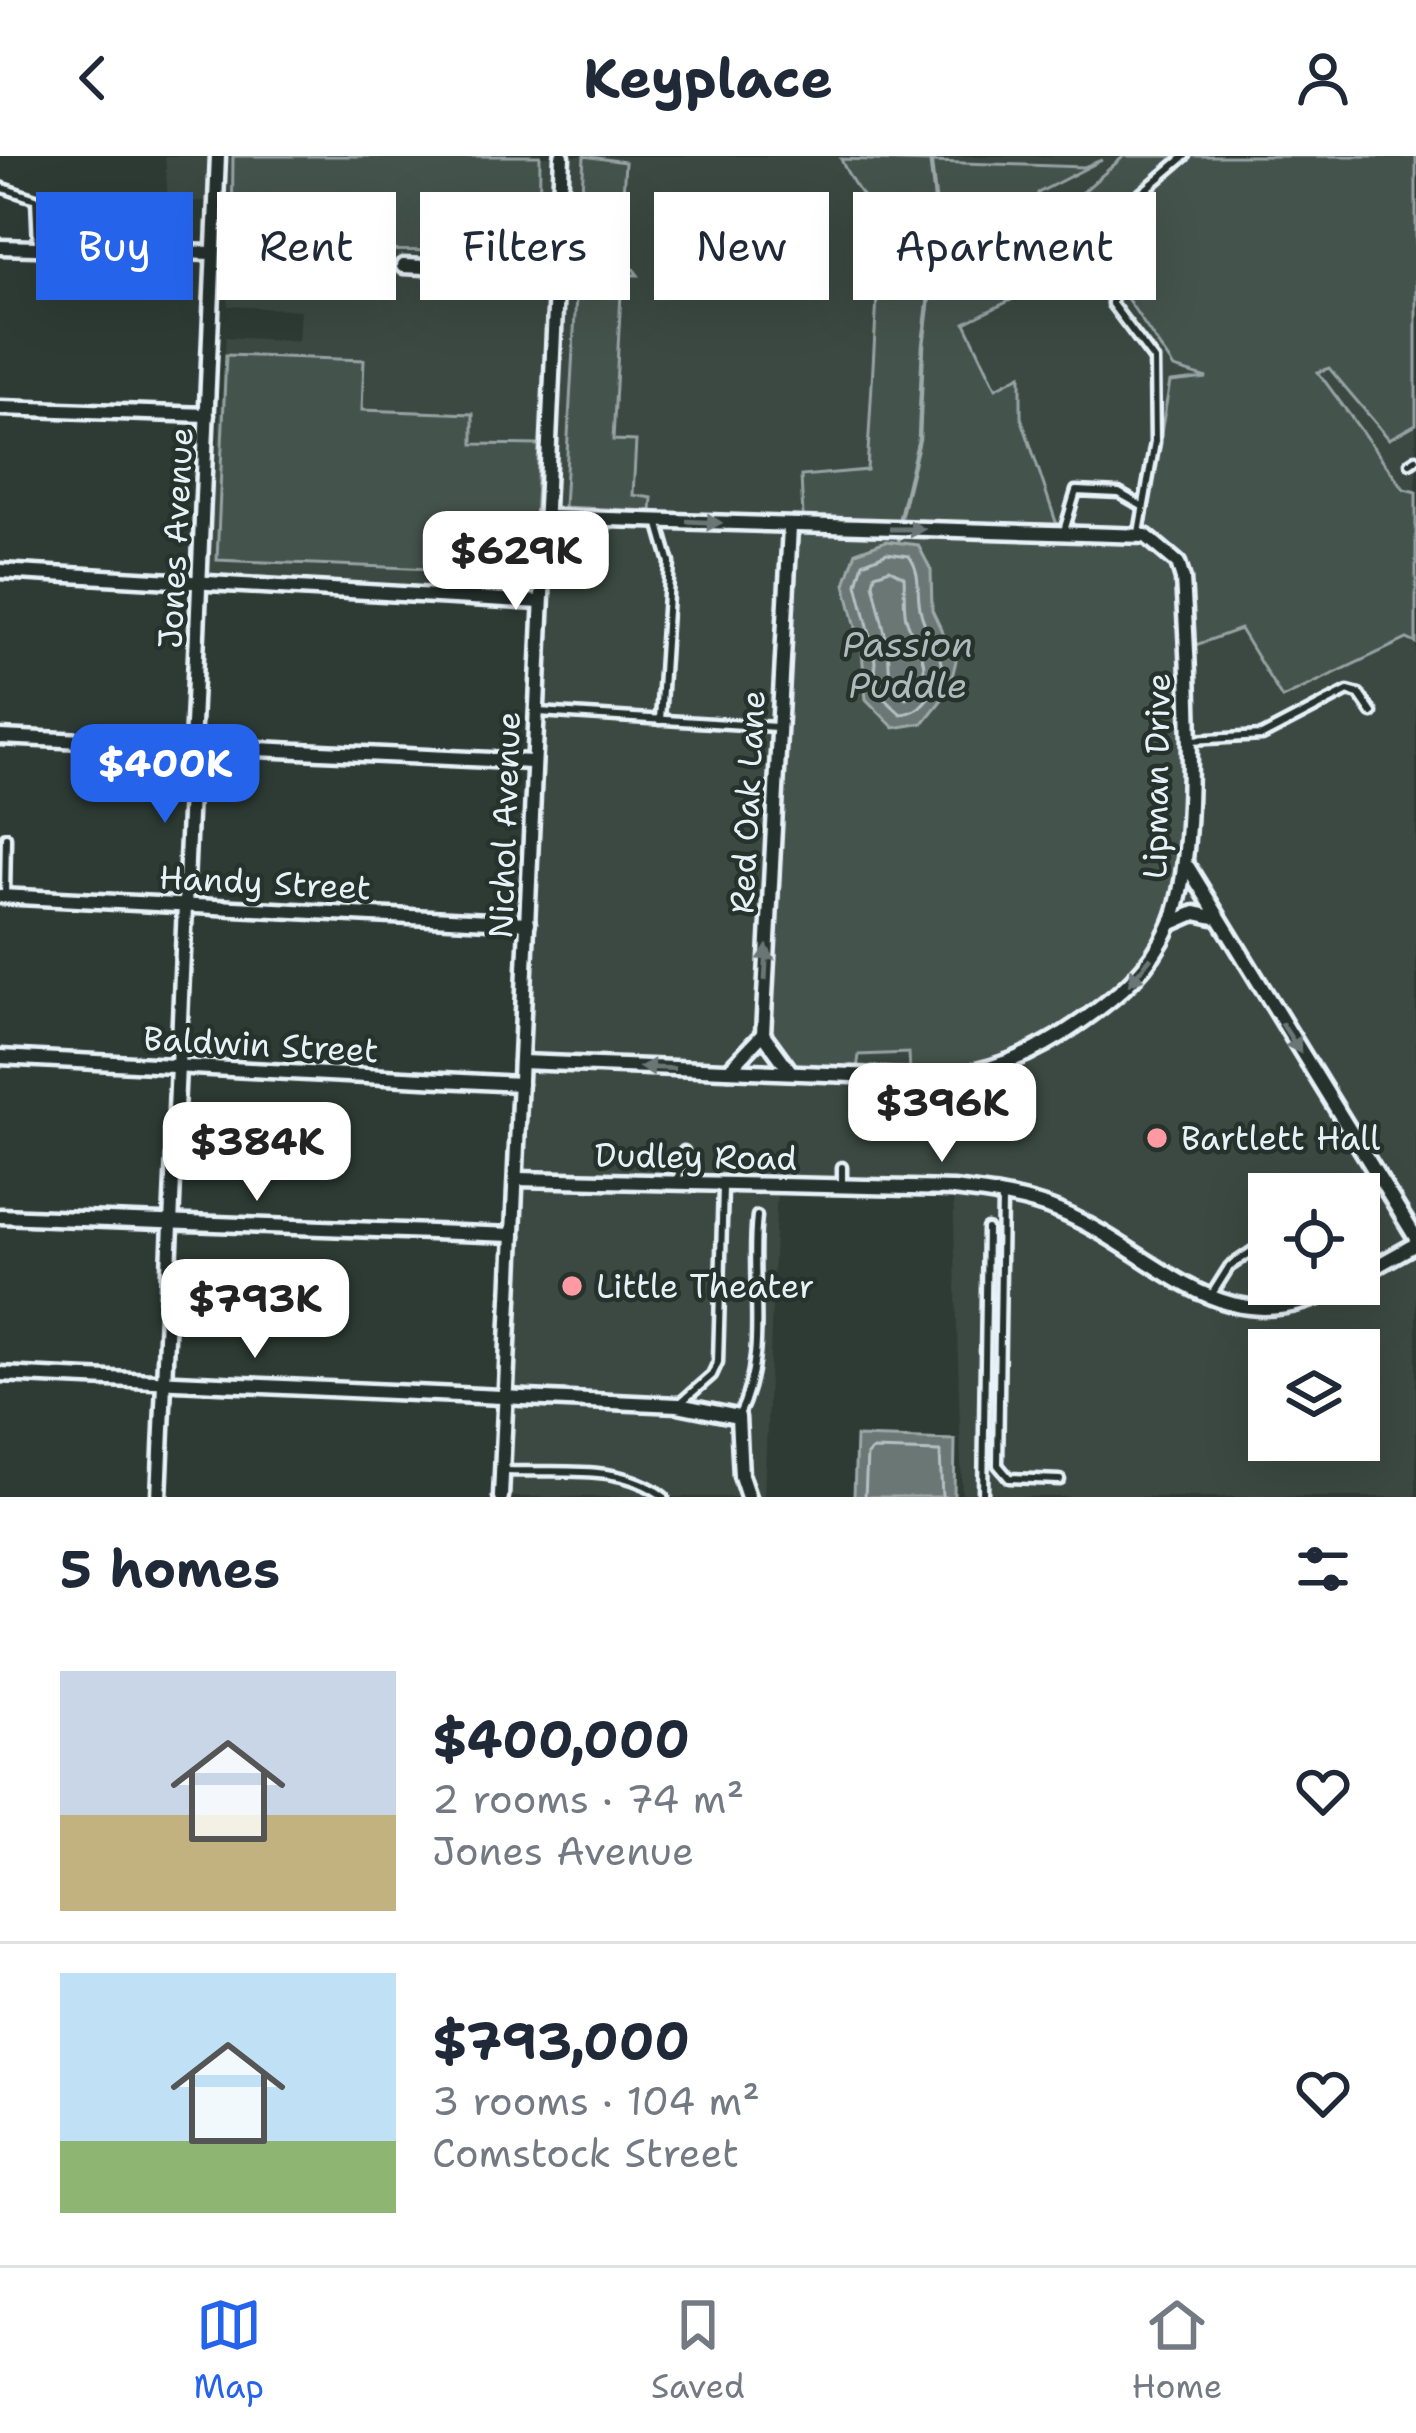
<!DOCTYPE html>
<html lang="en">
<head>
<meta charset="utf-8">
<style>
	:root { --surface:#fff; --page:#f6f6f7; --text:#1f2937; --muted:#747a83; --line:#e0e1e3; --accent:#2563eb }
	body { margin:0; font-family:"Shantell Sans",sans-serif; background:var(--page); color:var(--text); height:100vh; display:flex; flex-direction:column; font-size:45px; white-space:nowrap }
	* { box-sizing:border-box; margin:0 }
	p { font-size:39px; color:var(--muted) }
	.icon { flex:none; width:66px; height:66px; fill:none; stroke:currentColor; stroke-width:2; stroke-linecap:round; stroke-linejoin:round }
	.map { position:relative; height:1341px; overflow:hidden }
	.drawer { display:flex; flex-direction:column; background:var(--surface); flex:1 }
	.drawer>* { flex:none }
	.guide { position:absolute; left:36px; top:36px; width:1344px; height:108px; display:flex; gap:24px }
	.buttons { position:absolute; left:1248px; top:1017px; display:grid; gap:24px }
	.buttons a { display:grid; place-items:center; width:132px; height:132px; border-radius:0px; background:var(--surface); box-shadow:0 12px 48px #0002; font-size:60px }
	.price { position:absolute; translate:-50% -102px; padding:0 27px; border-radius:24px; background:#fff; color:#222; font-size:39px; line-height:78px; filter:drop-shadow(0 3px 6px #0008) }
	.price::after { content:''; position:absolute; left:50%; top:72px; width:36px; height:27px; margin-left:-18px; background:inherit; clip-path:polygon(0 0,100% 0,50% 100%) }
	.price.selected { background:var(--accent); color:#fff }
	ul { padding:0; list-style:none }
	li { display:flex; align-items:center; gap:36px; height:300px; padding:0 60px }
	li+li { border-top:3px solid var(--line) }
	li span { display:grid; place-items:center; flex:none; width:336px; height:240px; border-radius:0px; color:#555 }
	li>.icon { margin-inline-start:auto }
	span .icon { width:144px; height:144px; fill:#fffc; stroke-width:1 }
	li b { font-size:51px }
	h2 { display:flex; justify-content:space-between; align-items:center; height:144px; padding:0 60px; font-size:51px }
	.chip { padding:0 42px; border-radius:0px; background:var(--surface); box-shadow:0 12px 48px #0002; font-size:42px; line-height:108px }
	.chip.selected { background:var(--accent); color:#fff }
	header { display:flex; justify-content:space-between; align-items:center; height:156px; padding:0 60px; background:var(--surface); font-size:54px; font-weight:700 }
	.menu { display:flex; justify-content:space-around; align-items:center; height:168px; border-top:3px solid var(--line); background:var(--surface); font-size:33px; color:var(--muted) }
	.menu a { display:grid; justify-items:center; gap:6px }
	.menu .selected { color:var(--accent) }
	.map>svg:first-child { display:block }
	.built { fill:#3b4843; fill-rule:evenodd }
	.green { fill:#45524e; stroke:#96a2a3; stroke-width:3 }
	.water { fill:#6b7775; stroke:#9da8a9; stroke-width:3 }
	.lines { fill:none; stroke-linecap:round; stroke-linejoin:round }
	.shore { stroke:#b6c0c4; stroke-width:3 }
	.stream { stroke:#9da8a9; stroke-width:4.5 }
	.lane-casing { stroke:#e8f1f8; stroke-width:15 }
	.street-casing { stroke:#e8f1f8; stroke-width:21 }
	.lane { stroke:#26332d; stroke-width:6 }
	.street { stroke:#26332d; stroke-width:12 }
	.oneway { fill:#6a7674 }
	.poi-dot { fill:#ff9aa2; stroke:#26332d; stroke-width:4.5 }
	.labels { text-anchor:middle; stroke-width:9; stroke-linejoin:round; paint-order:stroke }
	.street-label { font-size:33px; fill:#e8f1f8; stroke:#26332d }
	.poi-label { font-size:33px; fill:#e8f1f8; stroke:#26332d; text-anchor:start }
	.water-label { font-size:36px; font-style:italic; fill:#b0babd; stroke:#26332d }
</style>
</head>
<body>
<header><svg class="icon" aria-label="back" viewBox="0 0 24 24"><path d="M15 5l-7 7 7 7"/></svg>Keyplace<svg class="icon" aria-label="person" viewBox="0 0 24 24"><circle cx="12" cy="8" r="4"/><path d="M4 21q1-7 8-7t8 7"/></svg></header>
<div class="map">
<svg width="1416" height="1341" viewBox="0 0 1416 1341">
	<rect width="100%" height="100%" fill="#2e3b35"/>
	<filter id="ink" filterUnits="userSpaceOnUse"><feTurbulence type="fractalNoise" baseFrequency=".00833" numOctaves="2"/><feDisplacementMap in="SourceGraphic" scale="24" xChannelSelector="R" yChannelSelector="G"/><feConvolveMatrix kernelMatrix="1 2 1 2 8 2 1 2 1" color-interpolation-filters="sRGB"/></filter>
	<g filter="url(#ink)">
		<path class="built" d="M165 0H1416V1341H962L953 1033 777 1029 764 1341H502L541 447 200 424 215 324 226 181 298 185 300 154 228 150 230 43 168 47ZM1269 1038H1359V1128H1269ZM1269 1194H1359V1284H1269Z"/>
		<g class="green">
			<path d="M233 0H540L539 96 361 94V86H350V68L315 66 314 85 277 83 276 99H265L264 93 232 92Z"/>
			<path d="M584 0 625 6 623 39 609 45 608 76 618 78 617 104 628 106 638 119H622L613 284 636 285 633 339 652 342 651 355 564 351Z"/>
			<path d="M1124 0H1416V268L1389 283 1329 212 1318 216 1404 333 1416 336V487L1407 483 1282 542 1240 473 1190 491 1184 744 1138 828 988 908 910 916 909 897 859 899 857 914 790 915 763 878 793 370 803 360 801 320 867 314 881 72C871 46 851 30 841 3L1084 11 1102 4 1038 37 1029 135 965 167 996 232 1021 219V261L1057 369 1027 372 1143 379 1170 226 1207 222 1174 212 1126 141 1042 140 1053 62Z"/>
			<path d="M226 199 364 204 362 254 473 258V288L539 289 532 417 217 404Z"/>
		</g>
		<g class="water">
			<path d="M886 385 918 389 931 414 932 454 956 505 948 536 923 567 894 572 866 543 862 495 845 428 856 396Z"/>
			<path d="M856 1281 955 1284 954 1341H854Z"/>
		</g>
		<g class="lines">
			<g class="shore">
				<path d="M887 397 909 400C923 420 915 435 921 457 928 487 956 506 932 537 922 550 917 556 901 558L877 536 874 493 857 428 863 407Z"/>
				<path d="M890 413 904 421C905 434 903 449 906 462 916 496 941 512 906 542L890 528 888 490 873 427 875 418Z"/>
				<path d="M865 1341 867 1299 873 1294 940 1296 942 1341"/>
			</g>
			<g class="stream">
				<path d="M899 366 919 283 923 189 938 69 930 0"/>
				<path d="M899 383V381"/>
			</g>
			<defs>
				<g id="lane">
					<path d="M0 31 36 43 38 89"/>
					<path d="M1410 307 1416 303"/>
					<path d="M658 365 670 407 660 564"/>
					<path d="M1064 375 1076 335 1119 337 1142 350"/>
					<path d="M1139 377 1155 286 1154 204 1112 148 1115 80 1132 45 1185 0"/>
					<path d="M539 556 776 571"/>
					<path d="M1191 584 1262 580 1348 535 1359 538 1372 557"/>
					<path d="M5 740 6 681"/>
					<path d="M842 1011V1030"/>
					<path d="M677 1026 684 995"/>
					<path d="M1002 1042 998 1309 1009 1322 1060 1324"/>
					<path d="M1212 1138 1229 1111 1263 1088"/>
					<path d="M679 1248 712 1219 718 1206 723 1031"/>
					<path d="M738 1261C770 1197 749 1128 757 1060"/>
					<path d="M506 1315C557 1317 622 1307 664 1341"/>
					<path d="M983 1341 987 1073"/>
				</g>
				<g id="street">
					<path d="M0 91 213 97"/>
					<path d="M403 110 557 117"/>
					<path d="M0 252 207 259"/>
					<path d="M0 415 541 446"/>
					<path d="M0 581 532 606"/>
					<path d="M1188 711 1416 1082"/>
					<path d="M0 740 528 767"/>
					<path d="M1172 767 1195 757 1218 762"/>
					<path d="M0 901 520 928"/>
					<path d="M521 906 930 922C989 918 1034 899 1082 865 1119 839 1150 813 1169 771 1201 704 1188 504 1183 423L1178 407 1146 380 545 361"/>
					<path d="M729 914 763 878"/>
					<path d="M790 915 763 878 790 371"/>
					<path d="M517 1023 953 1033C989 1037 1027 1042 1061 1056 1164 1100 1224 1197 1345 1128"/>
					<path d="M0 1060 513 1079"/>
					<path d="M1359 1120 1416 1088"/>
					<path d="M0 1218 678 1249 738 1261 741 1320 748 1341"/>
					<path d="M159 1341 218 0"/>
					<path d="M501 1341 562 0"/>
				</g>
			</defs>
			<use href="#lane" class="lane-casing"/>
			<use href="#street" class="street-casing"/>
			<use href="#lane" class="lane"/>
			<use href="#street" class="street"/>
		</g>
		<defs><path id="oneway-solid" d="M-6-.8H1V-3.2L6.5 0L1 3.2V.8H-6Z" transform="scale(3)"/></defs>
		<g class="oneway">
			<use href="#oneway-solid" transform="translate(704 366) rotate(3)"/>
			<use href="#oneway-solid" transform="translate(907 373)"/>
			<use href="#oneway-solid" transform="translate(766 807) rotate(-87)"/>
			<use href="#oneway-solid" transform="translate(1140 815) rotate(129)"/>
			<use href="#oneway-solid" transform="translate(1291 882) rotate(58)"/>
			<use href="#oneway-solid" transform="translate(657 912) rotate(-178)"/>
		</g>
	</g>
	<g class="poi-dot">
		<circle cx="1157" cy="982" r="12"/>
		<circle cx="572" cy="1130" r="12"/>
	</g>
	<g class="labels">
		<g class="street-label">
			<text transform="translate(175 382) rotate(-87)" y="12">Jones Avenue</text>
			<text transform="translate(1156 620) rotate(-89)" y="12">Lipman Drive</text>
			<text transform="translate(747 646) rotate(-87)" y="12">Red Oak Lane</text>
			<text transform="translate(504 669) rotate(-88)" y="12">Nichol Avenue</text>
			<text transform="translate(265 726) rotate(3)" y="12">Handy Street</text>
			<text transform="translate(261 888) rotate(3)" y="12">Baldwin Street</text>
			<text transform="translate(696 1000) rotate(1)" y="12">Dudley Road</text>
		</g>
		<g class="poi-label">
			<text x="1181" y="994">Bartlett Hall</text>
			<text x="596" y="1142">Little Theater</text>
		</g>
		<g class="water-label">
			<text x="908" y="501">Passion<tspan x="908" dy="41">Puddle</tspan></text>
		</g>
	</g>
</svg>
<div class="buttons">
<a><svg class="icon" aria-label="locate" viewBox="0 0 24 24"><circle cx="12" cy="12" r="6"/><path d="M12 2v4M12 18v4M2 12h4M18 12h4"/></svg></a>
<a><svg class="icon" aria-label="layers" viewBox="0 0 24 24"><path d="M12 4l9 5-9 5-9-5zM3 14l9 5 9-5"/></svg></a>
</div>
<b class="price" style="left:516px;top:457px">$629K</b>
<b class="price selected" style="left:165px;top:670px">$400K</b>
<b class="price" style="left:942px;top:1009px">$396K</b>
<b class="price" style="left:257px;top:1048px">$384K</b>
<b class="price" style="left:255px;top:1205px">$793K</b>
<div class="guide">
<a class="chip selected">Buy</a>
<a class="chip">Rent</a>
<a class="chip">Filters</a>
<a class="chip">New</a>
<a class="chip">Apartment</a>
</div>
</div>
<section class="drawer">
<h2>5 homes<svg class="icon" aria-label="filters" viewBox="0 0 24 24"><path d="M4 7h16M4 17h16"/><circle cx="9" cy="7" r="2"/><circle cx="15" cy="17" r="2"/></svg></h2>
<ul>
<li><span style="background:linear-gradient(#c9d6e8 60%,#c2b280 0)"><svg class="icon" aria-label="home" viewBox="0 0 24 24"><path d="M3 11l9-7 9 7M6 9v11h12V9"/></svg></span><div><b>$400,000</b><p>2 rooms · 74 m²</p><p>Jones Avenue</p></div><svg class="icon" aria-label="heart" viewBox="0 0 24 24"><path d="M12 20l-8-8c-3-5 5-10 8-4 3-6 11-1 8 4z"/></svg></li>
<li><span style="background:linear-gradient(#bfe0f5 70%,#8fb573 0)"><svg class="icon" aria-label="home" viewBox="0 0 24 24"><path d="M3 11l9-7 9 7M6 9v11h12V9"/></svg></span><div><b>$793,000</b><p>3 rooms · 104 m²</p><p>Comstock Street</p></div><svg class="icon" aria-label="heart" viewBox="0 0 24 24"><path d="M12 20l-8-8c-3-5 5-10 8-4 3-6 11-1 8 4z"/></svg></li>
</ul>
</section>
<nav class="menu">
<a class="selected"><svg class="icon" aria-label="map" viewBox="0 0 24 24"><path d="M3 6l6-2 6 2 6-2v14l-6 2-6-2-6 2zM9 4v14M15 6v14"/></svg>Map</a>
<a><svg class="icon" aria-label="saved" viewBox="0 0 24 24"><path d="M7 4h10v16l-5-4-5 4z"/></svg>Saved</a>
<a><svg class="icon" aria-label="home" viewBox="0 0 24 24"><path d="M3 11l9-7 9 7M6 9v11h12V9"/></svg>Home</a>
</nav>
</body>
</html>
